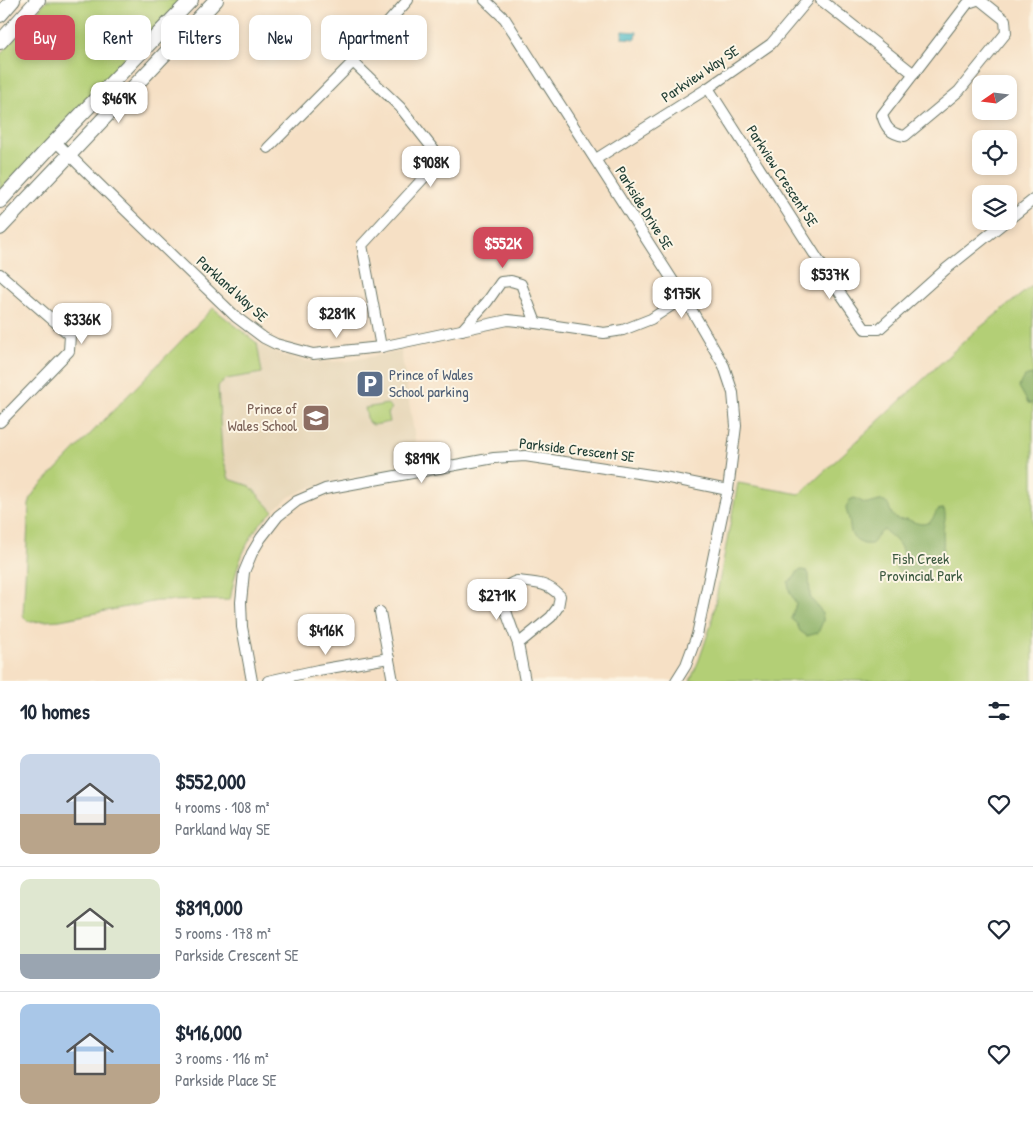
<!DOCTYPE html>
<html lang="en">
<head>
<meta charset="utf-8">
<style>
	:root { --surface:#fff; --page:#f2f2f3; --text:#1f2937; --muted:#747a83; --line:#e0e1e3; --accent:#d1495b }
	body { margin:0; font-family:"Patrick Hand",sans-serif; background:var(--page); color:var(--text); height:100vh; display:flex; flex-direction:column; font-size:19px; white-space:nowrap }
	* { box-sizing:border-box; margin:0 }
	p { font-size:16px; color:var(--muted) }
	.icon { flex:none; width:28px; height:28px; fill:none; stroke:currentColor; stroke-width:2; stroke-linecap:round; stroke-linejoin:round }
	.map { position:relative; height:681px; overflow:hidden }
	.sheet { display:flex; flex-direction:column; background:var(--surface); flex:1 }
	.sheet>* { flex:none }
	.top-card { position:absolute; left:15px; top:15px; width:500px; height:45px; display:flex; gap:10px }
	.needle { width:32px; rotate:256deg }
	.controls { position:absolute; left:972px; top:75px; display:grid; gap:10px }
	.controls a { display:grid; place-items:center; width:45px; height:45px; border-radius:10px; background:var(--surface); box-shadow:0 2px 8px #0003; font-size:25px }
	.price { position:absolute; translate:-50% -42px; padding:0 11px; border-radius:10px; background:#fff; color:#222; font-size:16px; line-height:32px; filter:drop-shadow(0 1px 2px #0008) }
	.price::after { content:''; position:absolute; left:50%; top:30px; width:15px; height:11px; margin-left:-8px; background:inherit; clip-path:polygon(0 0,100% 0,50% 100%) }
	.price.current { background:var(--accent); color:#fff }
	ul { padding:0; list-style:none }
	li { display:flex; align-items:center; gap:15px; height:125px; padding:0 20px }
	li+li { border-top:1px solid var(--line) }
	li span { display:grid; place-items:center; flex:none; width:140px; height:100px; border-radius:10px; color:#555 }
	li>.icon { margin-inline-start:auto }
	span .icon { width:60px; height:60px; fill:#fffc; stroke-width:1 }
	li b { font-size:21px }
	h2 { display:flex; justify-content:space-between; align-items:center; height:60px; padding:0 20px; font-size:21px }
	.pill { padding:0 18px; border-radius:10px; background:var(--surface); box-shadow:0 2px 8px #0003; font-size:18px; line-height:45px }
	.pill.current { background:var(--accent); color:#fff }
	.map>svg:first-child { display:block }
	.built { fill:#e6d6b7 }
	.green { fill:#b3cf76; stroke:#698655 }
	.forest { fill:#8eb267; stroke:#56784e }
	.water { fill:#4ab8c5; stroke:#347a7c }
	.lines { fill:none; stroke-linecap:round; stroke-linejoin:round }
	.street-casing { stroke:#6a7667; stroke-width:12 }
	.secondary-casing { stroke:#6a7667; stroke-width:16 }
	.street { stroke:#fff; stroke-width:10 }
	.secondary { stroke:#fff; stroke-width:14 }
	.labels { text-anchor:middle; stroke-width:4; stroke-linejoin:round; paint-order:stroke }
	.street-label { font-size:15px; fill:#1f3d34; stroke:#fcf5e5 }
	.service-label { font-size:15px; fill:#4e5e75; stroke:#fcf5e5; text-anchor:start }
	.education-label { font-size:15px; fill:#785e54; stroke:#fcf5e5; text-anchor:end }
	.park-label { font-size:15px; fill:#3d5a41; stroke:#fcf5e5 }
</style>
</head>
<body>
<div class="map">
<svg width="1033" height="681" viewBox="0 0 1033 681">
	<rect width="100%" height="100%" fill="#fcf5e5"/>
	<filter id="ink" filterUnits="userSpaceOnUse"><feTurbulence type="fractalNoise" baseFrequency=".02" numOctaves="2"/><feDisplacementMap in="SourceGraphic" scale="10" xChannelSelector="R" yChannelSelector="G"/><feConvolveMatrix kernelMatrix="1 2 1 2 8 2 1 2 1" color-interpolation-filters="sRGB"/></filter>
	<filter id="wash" filterUnits="userSpaceOnUse"><feTurbulence type="fractalNoise" baseFrequency=".0096" numOctaves="4" result="noise"/><feDisplacementMap in="SourceGraphic" scale="20" xChannelSelector="R" yChannelSelector="G"/><feGaussianBlur stdDeviation="1.12" result="paint"/><feColorMatrix in="noise" values="0 0 0 0 0 0 0 0 0 0 0 0 0 0 0 0 0 1.4 0 .05"/><feComposite in="paint" operator="in"/></filter>
	<g filter="url(#wash)">
		<rect width="100%" height="100%" fill="#f6e0c5"/>
		<path class="built" d="M257 343 284 356 305 361 324 362 348 361 401 351 419 464 327 482 306 489 289 497 273 511 250 486 229 479 222 451 218 386 226 379 262 372Z"/>
		<g class="green">
			<path d="M47 0H182L0 190V55Z"/>
			<path d="M1033 285V681H690L699 660 711 625 738 483 800 494 972 334Z"/>
			<path d="M213 308 257 343 262 373 226 379 218 386 222 454 229 479 250 486 273 511C268 517 261 522 257 528 241 551 235 573 230 600L157 601 60 620 31 622 25 619 23 615 29 505 31 497 36 490Z"/>
			<path d="M387 404 392 408 388 413 390 422 373 425 368 422 365 408Z"/>
		</g>
		<g class="forest">
			<path d="M1033 375V404L1028 403 1019 387C1022 378 1024 376 1033 375Z"/>
			<path d="M854 498C860 500 865 505 872 503 877 502 879 500 885 501 893 510 890 523 907 519 915 523 927 528 933 518 937 512 935 509 944 509 947 518 943 524 943 532 944 542 944 565 933 569 929 570 925 568 921 569 917 571 917 575 912 576 902 577 886 564 902 558 905 546 893 538 884 530 876 534 876 542 871 544 869 545 866 544 864 544 849 539 851 531 849 519 848 515 846 511 846 507L850 500Z"/>
			<path d="M802 570 807 571 809 574 810 595 811 599 820 609 823 617V621L818 633 807 636 800 631 797 624 791 619 796 604 789 590 788 582 794 578 798 571Z"/>
		</g>
		<path class="water" d="M623 31 637 32 636 39 622 38Z"/>
	</g>
	<g filter="url(#ink)">
		<g class="lines">
			<defs>
				<g id="street">
					<path d="M485 0 505 19 691 309 724 366 733 393 736 426 728 490 724 506 697 635 686 665 676 681"/>
					<path d="M821 0 914 74"/>
					<path d="M977 0 968 3 882 115C886 129 891 134 905 136L959 91 1006 33 1005 20 980 0"/>
					<path d="M353 62 400 107 441 159 362 245 381 347"/>
					<path d="M708 88 831 280 865 329H879L946 269 1006 221"/>
					<path d="M56 142 120 205 236 317 264 338 276 344 313 354 381 347 508 320 536 323 604 333 623 330 651 319 683 298"/>
					<path d="M268 148 353 62 408 0"/>
					<path d="M596 159 708 88 771 44 808 0"/>
					<path d="M1009 219 1033 200"/>
					<path d="M0 274 70 335 69 351 0 422"/>
					<path d="M462 330 487 302 501 282 511 281 521 284 536 323"/>
					<path d="M517 581C535 583 547 582 560 596L558 607 551 617 518 644C514 633 501 602 503 593 504 586 511 583 517 581Z"/>
					<path d="M380 612 393 681"/>
					<path d="M518 644 525 681"/>
					<path d="M252 681 242 627 241 602 244 572 252 553 261 538 278 516 297 501 325 489 494 458 525 456 664 477 728 490"/>
					<path d="M268 681 318 670 389 658"/>
				</g>
				<g id="secondary">
					<path d="M0 15 13 0"/>
					<path d="M0 42 38 0"/>
					<path d="M0 201 48 149 191 0"/>
					<path d="M0 228 216 0"/>
				</g>
			</defs>
			<use href="#street" class="street-casing"/>
			<use href="#secondary" class="secondary-casing"/>
			<use href="#street" class="street"/>
			<use href="#secondary" class="secondary"/>
		</g>
	</g>
	<defs>
		<symbol id="parking-square" viewBox="-11 -11 22 22"><rect x="-9" y="-9" width="18" height="18" rx="4" fill="#5c6f8a" stroke="#fcf5e5"/><path d="M-3.5-5.5H1a3.5 3.5 0 0 1 0 7H-1V5.5H-3.5ZM-1-3.4V-.6H.8a1.4 1.4 0 0 0 0-2.8Z" fill="#fff"/></symbol>
		<symbol id="school-square" viewBox="-11 -11 22 22"><rect x="-9" y="-9" width="18" height="18" rx="4" fill="#8d6e63" stroke="#fcf5e5"/><path d="M0-5L7-2L0 1L-7-2ZM-4 1L0 2.5L4 1V4Q0 6-4 4Z" fill="#fff"/></symbol>
	</defs>
	<g fill-rule="evenodd">
		<use href="#parking-square" x="354" y="368" width="32" height="32"/>
		<use href="#school-square" x="300" y="402" width="32" height="32"/>
	</g>
	<g class="labels">
		<g class="street-label">
			<text transform="translate(700 74) rotate(-34)" y="5">Parkview Way SE</text>
			<text transform="translate(782 176) rotate(57)" y="5">Parkview Crescent SE</text>
			<text transform="translate(644 208) rotate(58)" y="5">Parkside Drive SE</text>
			<text transform="translate(232 289) rotate(42)" y="5">Parkland Way SE</text>
			<text transform="translate(577 450) rotate(7)" y="5">Parkside Crescent SE</text>
		</g>
		<g class="service-label">
			<text x="389" y="380">Prince of Wales<tspan x="389" dy="17">School parking</tspan></text>
		</g>
		<g class="education-label">
			<text x="297" y="414">Prince of<tspan x="297" dy="17">Wales School</tspan></text>
		</g>
		<g class="park-label">
			<text x="921" y="564">Fish Creek<tspan x="921" dy="17">Provincial Park</tspan></text>
		</g>
	</g>
</svg>
<div class="controls">
<a><svg class="needle" viewBox="-14 -14 28 28"><path d="M0-13l5 13h-10z" fill="#e53935"/><path d="M0 13l5-13h-10z" fill="#747a83"/></svg></a>
<a><svg class="icon" aria-label="locate" viewBox="0 0 24 24"><circle cx="12" cy="12" r="6"/><path d="M12 2v4M12 18v4M2 12h4M18 12h4"/></svg></a>
<a><svg class="icon" aria-label="layers" viewBox="0 0 24 24"><path d="M12 4l9 5-9 5-9-5zM3 14l9 5 9-5"/></svg></a>
</div>
<b class="price" style="left:119px;top:124px">$469K</b>
<b class="price" style="left:431px;top:188px">$908K</b>
<b class="price current" style="left:503px;top:269px">$552K</b>
<b class="price" style="left:830px;top:300px">$537K</b>
<b class="price" style="left:682px;top:319px">$175K</b>
<b class="price" style="left:337px;top:339px">$281K</b>
<b class="price" style="left:82px;top:345px">$336K</b>
<b class="price" style="left:422px;top:484px">$819K</b>
<b class="price" style="left:497px;top:621px">$271K</b>
<b class="price" style="left:326px;top:656px">$416K</b>
<div class="top-card">
<a class="pill current">Buy</a>
<a class="pill">Rent</a>
<a class="pill">Filters</a>
<a class="pill">New</a>
<a class="pill">Apartment</a>
</div>
</div>
<section class="sheet">
<h2>10 homes<svg class="icon" aria-label="filters" viewBox="0 0 24 24"><path d="M4 7h16M4 17h16"/><circle cx="9" cy="7" r="2"/><circle cx="15" cy="17" r="2"/></svg></h2>
<ul>
<li><span style="background:linear-gradient(#c9d6e8 60%,#b9a48a 0)"><svg class="icon" aria-label="home" viewBox="0 0 24 24"><path d="M3 11l9-7 9 7M6 9v11h12V9"/></svg></span><div><b>$552,000</b><p>4 rooms · 108 m²</p><p>Parkland Way SE</p></div><svg class="icon" aria-label="heart" viewBox="0 0 24 24"><path d="M12 20l-8-8c-3-5 5-10 8-4 3-6 11-1 8 4z"/></svg></li>
<li><span style="background:linear-gradient(#dfe7d0 75%,#9aa5b1 0)"><svg class="icon" aria-label="home" viewBox="0 0 24 24"><path d="M3 11l9-7 9 7M6 9v11h12V9"/></svg></span><div><b>$819,000</b><p>5 rooms · 178 m²</p><p>Parkside Crescent SE</p></div><svg class="icon" aria-label="heart" viewBox="0 0 24 24"><path d="M12 20l-8-8c-3-5 5-10 8-4 3-6 11-1 8 4z"/></svg></li>
<li><span style="background:linear-gradient(#a9c7e8 60%,#b9a48a 0)"><svg class="icon" aria-label="home" viewBox="0 0 24 24"><path d="M3 11l9-7 9 7M6 9v11h12V9"/></svg></span><div><b>$416,000</b><p>3 rooms · 116 m²</p><p>Parkside Place SE</p></div><svg class="icon" aria-label="heart" viewBox="0 0 24 24"><path d="M12 20l-8-8c-3-5 5-10 8-4 3-6 11-1 8 4z"/></svg></li>
</ul>
</section>
</body>
</html>
